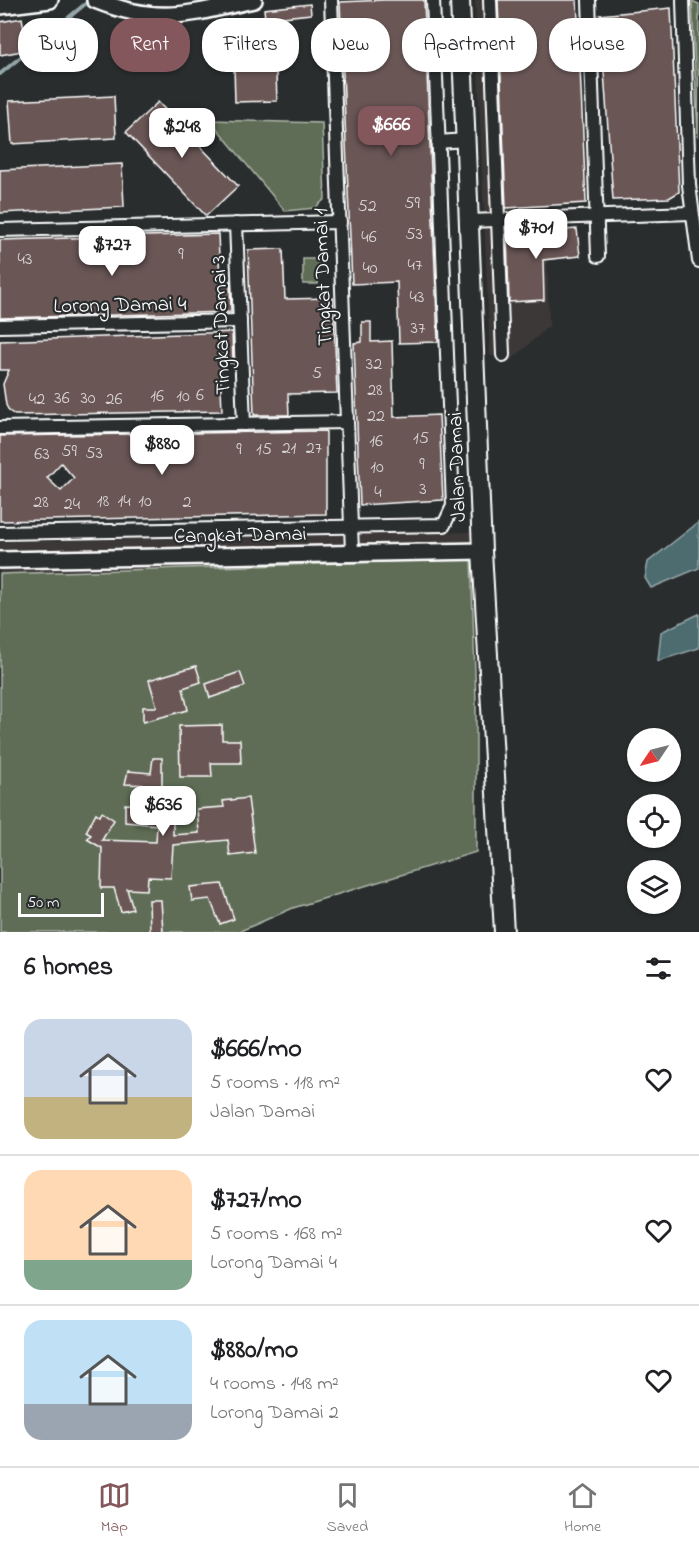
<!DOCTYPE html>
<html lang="en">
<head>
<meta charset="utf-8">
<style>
	:root { --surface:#fff; --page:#f6f6f6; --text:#202124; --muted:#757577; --line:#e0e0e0; --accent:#84575d }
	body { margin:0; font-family:"Indie Flower",sans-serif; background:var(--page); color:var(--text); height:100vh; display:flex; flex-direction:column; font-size:22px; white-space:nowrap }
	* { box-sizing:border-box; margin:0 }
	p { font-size:20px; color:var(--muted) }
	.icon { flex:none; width:33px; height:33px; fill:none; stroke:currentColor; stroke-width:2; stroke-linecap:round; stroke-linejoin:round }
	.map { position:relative; height:932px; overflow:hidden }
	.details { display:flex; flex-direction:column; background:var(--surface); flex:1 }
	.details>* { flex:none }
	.banner { position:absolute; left:18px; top:18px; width:663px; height:54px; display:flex; gap:12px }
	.needle { width:39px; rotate:235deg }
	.controls { position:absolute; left:627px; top:728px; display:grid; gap:12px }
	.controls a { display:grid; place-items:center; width:54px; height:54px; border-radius:50%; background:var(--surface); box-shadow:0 2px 4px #0004; font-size:30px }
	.scale { position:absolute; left:18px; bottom:15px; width:86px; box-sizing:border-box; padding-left:6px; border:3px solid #fff; border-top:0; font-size:16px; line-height:21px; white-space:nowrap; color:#fff; -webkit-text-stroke:4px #2a2d2e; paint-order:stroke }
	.price { position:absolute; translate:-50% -51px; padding:0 14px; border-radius:12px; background:#fff; color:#222; font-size:20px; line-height:39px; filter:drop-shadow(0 2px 3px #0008) }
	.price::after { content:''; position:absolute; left:50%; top:36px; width:18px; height:14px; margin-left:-9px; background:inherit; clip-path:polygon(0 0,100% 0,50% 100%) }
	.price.selected { background:var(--accent); color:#fff }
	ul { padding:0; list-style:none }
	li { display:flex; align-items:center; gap:18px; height:150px; padding:0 24px }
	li+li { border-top:2px solid var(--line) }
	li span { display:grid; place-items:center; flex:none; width:168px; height:120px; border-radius:18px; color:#555 }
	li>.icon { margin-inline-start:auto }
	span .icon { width:72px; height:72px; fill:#fffc; stroke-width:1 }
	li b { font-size:26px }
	h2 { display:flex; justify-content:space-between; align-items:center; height:72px; padding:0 24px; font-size:26px }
	.pill { padding:0 21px; border-radius:24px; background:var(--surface); box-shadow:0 2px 4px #0004; font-size:21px; line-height:54px }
	.pill.selected { background:var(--accent); color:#fff }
	.menu { display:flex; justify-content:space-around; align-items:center; height:84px; border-top:2px solid var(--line); background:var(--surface); font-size:16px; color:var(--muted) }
	.menu a { display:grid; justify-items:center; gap:3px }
	.menu .selected { color:var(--accent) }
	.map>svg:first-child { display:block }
	.built { fill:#3d3939 }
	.green { fill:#5e6d56; stroke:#aeb6aa; stroke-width:1.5 }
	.water { fill:#4e6c70; stroke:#95a7a9; stroke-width:1.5 }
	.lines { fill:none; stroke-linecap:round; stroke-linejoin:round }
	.stream { stroke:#95a7a9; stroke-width:4 }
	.building { fill:#695654; stroke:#fff; stroke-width:1.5; fill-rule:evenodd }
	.minor-casing { stroke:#fff; stroke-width:16 }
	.tertiary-casing { stroke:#fff; stroke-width:20 }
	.secondary-casing { stroke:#fff; stroke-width:22 }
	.minor { stroke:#2a2d2e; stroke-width:12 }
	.tertiary { stroke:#2a2d2e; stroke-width:15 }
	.secondary { stroke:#2a2d2e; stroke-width:18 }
	.labels { text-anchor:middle; stroke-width:4.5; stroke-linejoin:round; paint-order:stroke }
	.number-label { font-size:18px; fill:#dad5d4 }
	.street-label { font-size:21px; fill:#fff; stroke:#2a2d2e }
</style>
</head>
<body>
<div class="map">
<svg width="699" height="932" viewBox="0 0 699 932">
	<rect width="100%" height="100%" fill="#2a2d2e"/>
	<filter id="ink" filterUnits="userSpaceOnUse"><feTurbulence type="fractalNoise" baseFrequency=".0167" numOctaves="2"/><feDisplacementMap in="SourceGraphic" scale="12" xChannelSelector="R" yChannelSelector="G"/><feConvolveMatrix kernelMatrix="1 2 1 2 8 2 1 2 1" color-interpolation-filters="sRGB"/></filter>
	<g filter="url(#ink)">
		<g class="built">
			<path d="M475 0H539L549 326 508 363 490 355Z"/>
			<path d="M470 532 471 559 0 574V542Z"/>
		</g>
		<g class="green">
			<path d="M692 1 699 4 698 137Z"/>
			<path d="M210 120 322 123 325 199 315 208 285 211Z"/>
			<rect x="303" y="259" width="15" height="25"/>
			<path d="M471 559 476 701V852L293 908 238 932H0V574Z"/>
		</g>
		<g class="water">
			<path d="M699 522V568L651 588 645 578 648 562Z"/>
			<path d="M699 614V648L658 661 661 632Z"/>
		</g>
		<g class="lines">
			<path class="stream" d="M0 74 90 0"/>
		</g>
		<g class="building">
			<path d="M385 0H424L438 342 399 343 397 282 352 284 340 2Z"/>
			<path d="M498 0H577L586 203 506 208Z"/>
			<path d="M310 4 311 14 274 18 277 101 235 102 233 30 266 29 264 9Z"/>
			<path d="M671 8 679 192 669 198 613 200 600 15Z"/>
			<path d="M22 18 28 50 0 55V22Z"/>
			<path d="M114 96 116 138 12 144 9 101Z"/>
			<path d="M158 102 238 186 206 216 126 132Z"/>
			<path d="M122 164 124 207 0 213V170Z"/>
			<path d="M577 229 580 256 543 260 544 300 509 302 507 234Z"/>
			<path d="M218 234 220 281H230L231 312 0 318V240Z"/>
			<path d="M283 249 285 299 333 298 337 393 288 394 289 415H254L248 250Z"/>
			<path d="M362 322H371V342L392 341 394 417 439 415 443 500 360 505 354 343 362 342Z"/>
			<path d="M232 332 233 363H220L222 411 15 415 9 411 6 405 3 384 9 370H0V341Z"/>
			<path d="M326 431V514L0 521V436ZM61 463 74 478 61 491 47 478Z"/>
			<path d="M196 666 201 682 183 688 188 710 143 722V707H157L149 680Z"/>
			<path d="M240 672 245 686 210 698 206 684Z"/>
			<path d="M222 725V740H240L241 763H211L212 777H180L179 726Z"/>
			<path d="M153 758H162V795H173V835L199 833 197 809 224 807 223 801 248 798 255 853 230 856 228 840 173 845 171 878 148 877 147 890 127 889 133 909 121 912 114 888H101L102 848 87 839 91 835 86 832 96 813 100 816 102 812 114 820 102 840 156 842 157 825 125 822V804L148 805 149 785 125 784 128 771 151 773Z"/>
			<path d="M222 884 234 919 220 924 210 899 192 901 190 887Z"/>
			<path d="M149 900H161L163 932H150Z"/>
		</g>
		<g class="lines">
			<defs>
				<g id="minor">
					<path d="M331 0 352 552"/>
					<path d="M490 0 503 355"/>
					<path d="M589 0 598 256"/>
					<path d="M683 0 689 185 699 261"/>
					<path d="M438 142 466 140"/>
					<path d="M469 221 691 213"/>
					<path d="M236 224 244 424"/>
					<path d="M0 230 340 222"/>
					<path d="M0 326 240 321"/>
					<path d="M0 428 347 422"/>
					<path d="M0 533 444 525 453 506 433 0"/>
				</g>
				<g id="tertiary">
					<path d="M95 0C160 26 188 14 254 0"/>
					<path d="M0 6 50 0"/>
					<path d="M0 560 482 551"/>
				</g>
				<path id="secondary" d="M460 0 482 551 504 932"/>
			</defs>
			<use href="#minor" class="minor-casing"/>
			<use href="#tertiary" class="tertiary-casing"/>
			<use href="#secondary" class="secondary-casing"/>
			<use href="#minor" class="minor"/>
			<use href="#tertiary" class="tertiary"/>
			<use href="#secondary" class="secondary"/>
		</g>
	</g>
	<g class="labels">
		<g class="number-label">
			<text x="412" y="208">59</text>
			<text x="367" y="211">52</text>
			<text x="414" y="239">53</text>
			<text x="369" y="242">46</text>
			<text x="181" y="259">9</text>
			<text x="25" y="264">43</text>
			<text x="415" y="270">47</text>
			<text x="370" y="273">40</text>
			<text x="417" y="302">43</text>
			<text x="418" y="333">37</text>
			<text x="374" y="369">32</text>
			<text x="317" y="378">5</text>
			<text x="375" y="395">28</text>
			<text x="200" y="400">6</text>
			<text x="157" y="401">16</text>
			<text x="183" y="401">10</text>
			<text x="62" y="403">36</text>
			<text x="88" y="403">30</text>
			<text x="37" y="404">42</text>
			<text x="114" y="404">26</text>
			<text x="376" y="421">22</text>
			<text x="421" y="443">15</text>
			<text x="376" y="446">16</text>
			<text x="289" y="453">21</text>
			<text x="314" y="453">27</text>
			<text x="239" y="454">9</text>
			<text x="264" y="454">15</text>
			<text x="69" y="456">59</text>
			<text x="94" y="458">53</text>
			<text x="42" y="459">63</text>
			<text x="422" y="469">9</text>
			<text x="377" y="472">10</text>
			<text x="423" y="494">3</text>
			<text x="378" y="497">4</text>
			<text x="103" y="506">18</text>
			<text x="124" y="506">14</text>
			<text x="145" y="506">10</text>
			<text x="41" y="507">28</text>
			<text x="187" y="507">2</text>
			<text x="72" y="509">24</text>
		</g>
		<g class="street-label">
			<text transform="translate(322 277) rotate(-92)" y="7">Tingkat Damai 1</text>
			<text transform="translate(120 304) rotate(-1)" y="7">Lorong Damai 4</text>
			<text transform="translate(220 325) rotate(-92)" y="7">Tingkat Damai 3</text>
			<text transform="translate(456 467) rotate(-92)" y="7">Jalan Damai</text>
			<text transform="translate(240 534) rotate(-1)" y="7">Cangkat Damai</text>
		</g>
	</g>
</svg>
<div class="controls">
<a><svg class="needle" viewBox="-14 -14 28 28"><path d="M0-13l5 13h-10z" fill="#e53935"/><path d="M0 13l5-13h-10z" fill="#757577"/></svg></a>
<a><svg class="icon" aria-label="locate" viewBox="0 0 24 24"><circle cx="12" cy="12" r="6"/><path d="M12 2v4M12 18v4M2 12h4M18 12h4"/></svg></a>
<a><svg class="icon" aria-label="layers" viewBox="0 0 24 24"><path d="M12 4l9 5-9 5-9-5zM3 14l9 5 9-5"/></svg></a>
</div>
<div class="scale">50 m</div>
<b class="price selected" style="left:391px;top:157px">$666</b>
<b class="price" style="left:182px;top:159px">$248</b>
<b class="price" style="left:536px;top:260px">$701</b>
<b class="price" style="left:112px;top:277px">$727</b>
<b class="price" style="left:162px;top:476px">$880</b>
<b class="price" style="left:163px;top:837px">$636</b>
<div class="banner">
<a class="pill">Buy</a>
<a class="pill selected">Rent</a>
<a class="pill">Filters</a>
<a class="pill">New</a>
<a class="pill">Apartment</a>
<a class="pill">House</a>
</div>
</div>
<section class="details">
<h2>6 homes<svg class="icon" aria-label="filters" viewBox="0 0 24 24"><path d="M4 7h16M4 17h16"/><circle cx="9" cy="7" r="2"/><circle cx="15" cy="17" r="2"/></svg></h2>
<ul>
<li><span style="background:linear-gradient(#c9d6e8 65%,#c2b280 0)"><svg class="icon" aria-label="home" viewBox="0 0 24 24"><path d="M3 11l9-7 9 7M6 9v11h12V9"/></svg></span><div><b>$666/mo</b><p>5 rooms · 118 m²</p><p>Jalan Damai</p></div><svg class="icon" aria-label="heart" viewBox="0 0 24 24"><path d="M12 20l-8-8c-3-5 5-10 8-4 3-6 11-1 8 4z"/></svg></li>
<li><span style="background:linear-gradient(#ffd9b3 75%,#7fa58c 0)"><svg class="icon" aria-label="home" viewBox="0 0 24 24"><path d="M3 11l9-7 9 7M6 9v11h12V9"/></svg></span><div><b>$727/mo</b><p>5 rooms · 168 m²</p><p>Lorong Damai 4</p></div><svg class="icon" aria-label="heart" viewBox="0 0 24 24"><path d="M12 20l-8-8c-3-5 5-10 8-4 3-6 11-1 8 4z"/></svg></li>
<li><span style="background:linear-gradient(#bfe0f5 70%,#9aa5b1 0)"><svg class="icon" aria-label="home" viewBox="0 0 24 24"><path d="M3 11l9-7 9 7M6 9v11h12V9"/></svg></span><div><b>$880/mo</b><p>4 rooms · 148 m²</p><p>Lorong Damai 2</p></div><svg class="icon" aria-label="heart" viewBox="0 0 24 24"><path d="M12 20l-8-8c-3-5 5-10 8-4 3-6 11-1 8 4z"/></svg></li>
</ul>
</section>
<nav class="menu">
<a class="selected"><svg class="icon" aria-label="map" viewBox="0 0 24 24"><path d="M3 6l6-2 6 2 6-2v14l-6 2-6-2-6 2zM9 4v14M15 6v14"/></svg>Map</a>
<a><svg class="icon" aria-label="saved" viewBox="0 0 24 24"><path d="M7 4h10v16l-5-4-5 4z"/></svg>Saved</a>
<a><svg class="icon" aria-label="home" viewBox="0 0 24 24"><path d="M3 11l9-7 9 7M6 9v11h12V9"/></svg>Home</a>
</nav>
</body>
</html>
